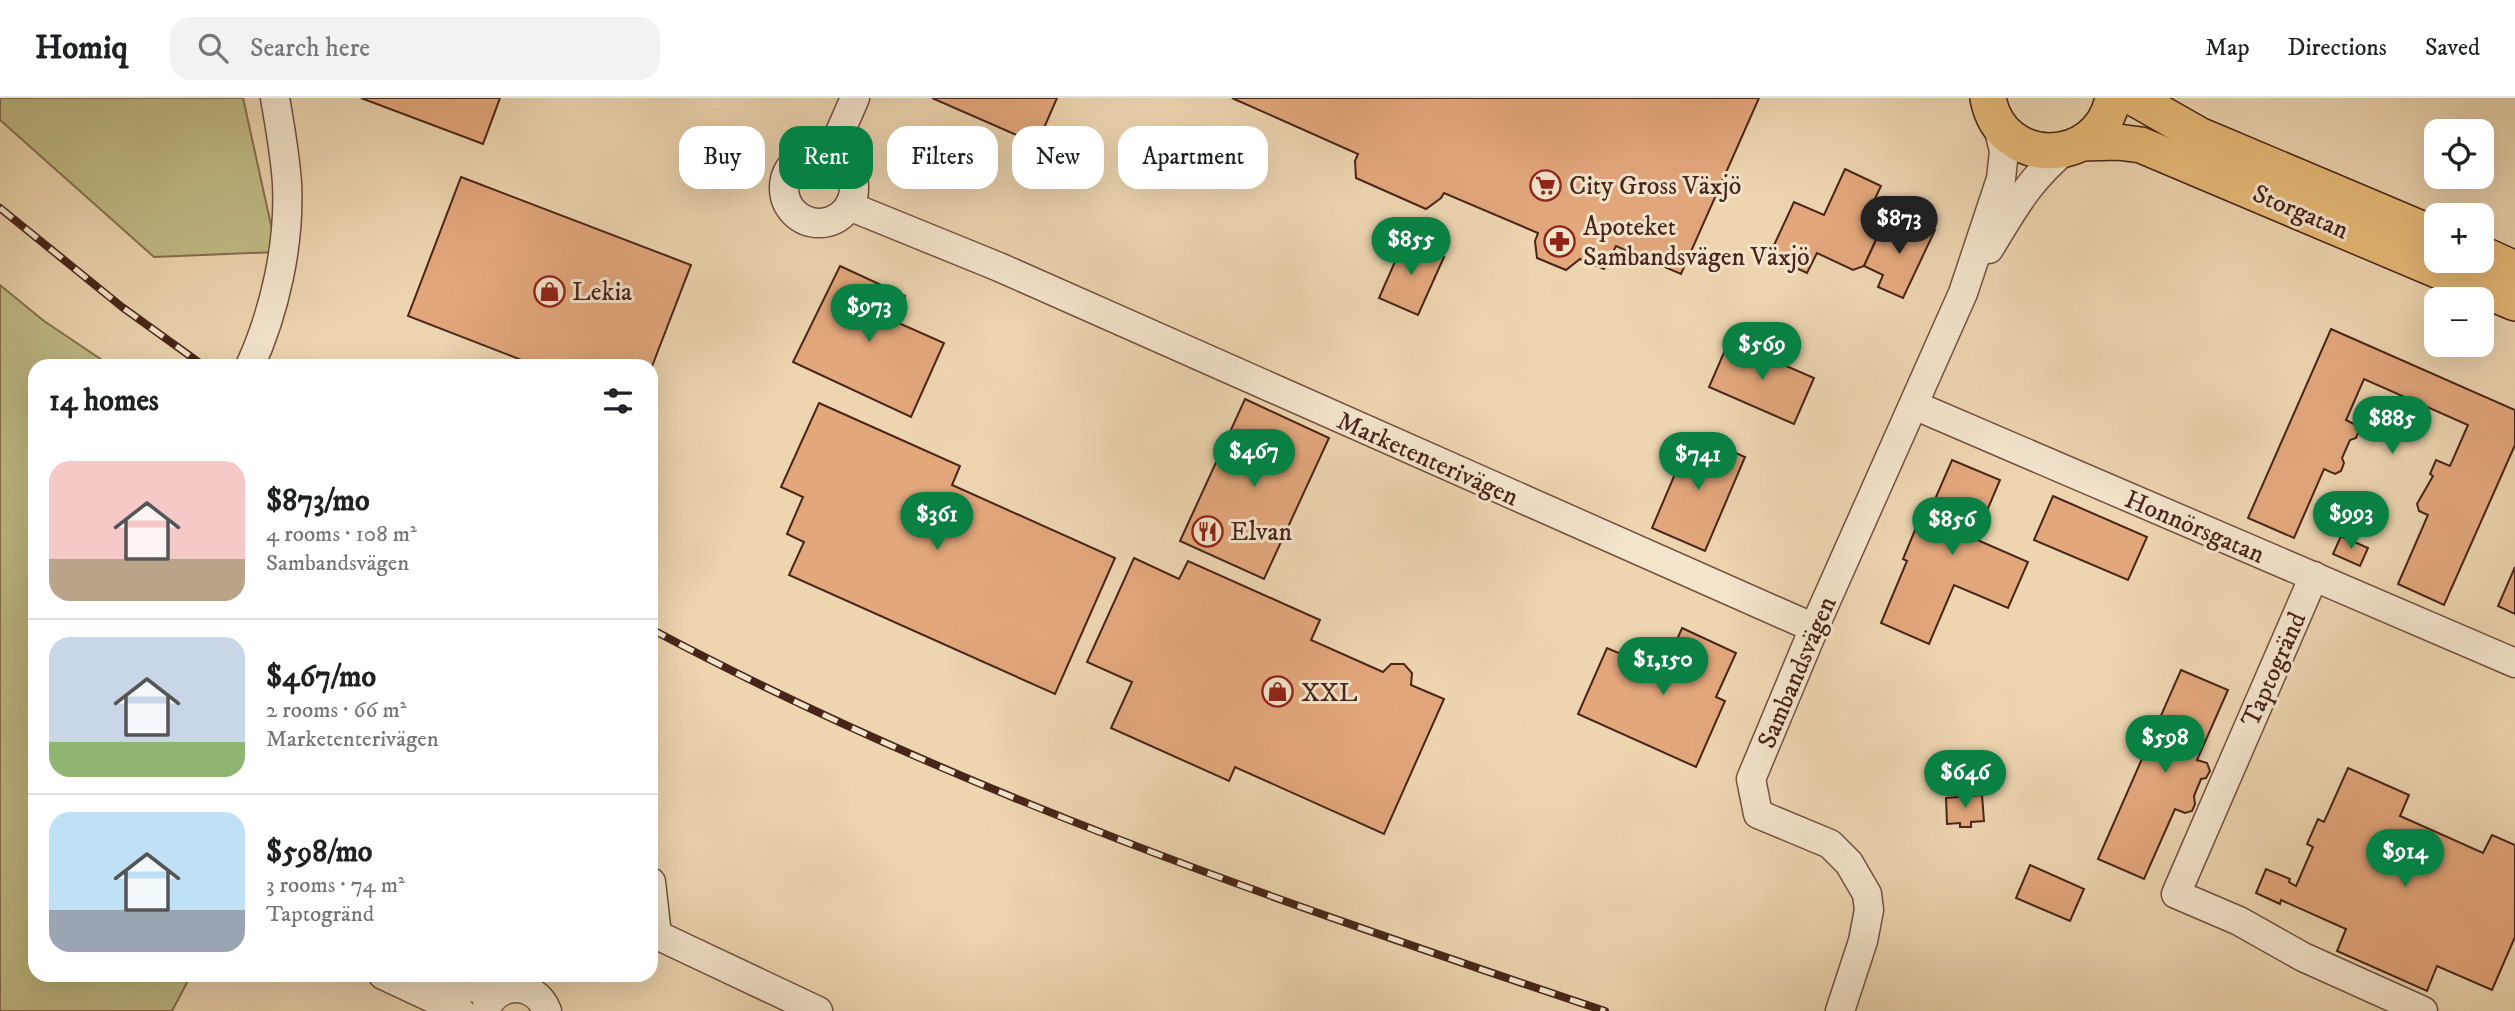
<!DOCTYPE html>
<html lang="en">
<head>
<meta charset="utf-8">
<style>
	:root { --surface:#fff; --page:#f2f2f2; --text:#202124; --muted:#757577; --line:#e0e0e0; --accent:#0b8043 }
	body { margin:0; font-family:"IM FELL DW Pica",serif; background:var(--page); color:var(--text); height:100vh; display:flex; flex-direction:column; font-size:26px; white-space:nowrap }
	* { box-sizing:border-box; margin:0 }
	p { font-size:23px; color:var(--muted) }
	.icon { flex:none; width:38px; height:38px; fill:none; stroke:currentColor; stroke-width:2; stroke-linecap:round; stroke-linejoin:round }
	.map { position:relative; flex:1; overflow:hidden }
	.panel { position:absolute; left:28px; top:261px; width:630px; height:623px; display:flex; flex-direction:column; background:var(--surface); border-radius:21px; box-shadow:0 7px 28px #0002 }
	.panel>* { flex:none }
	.banner { position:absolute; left:679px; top:28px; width:665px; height:63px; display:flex; gap:14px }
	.fabs { position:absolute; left:2424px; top:21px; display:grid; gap:14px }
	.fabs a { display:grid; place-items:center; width:70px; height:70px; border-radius:14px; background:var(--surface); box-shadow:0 7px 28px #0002; font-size:35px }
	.price { position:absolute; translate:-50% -60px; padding:0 16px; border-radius:24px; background:var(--accent); color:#fff; font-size:23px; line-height:46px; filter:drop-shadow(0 2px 4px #0008) }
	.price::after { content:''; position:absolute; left:50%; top:42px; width:21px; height:16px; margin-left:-10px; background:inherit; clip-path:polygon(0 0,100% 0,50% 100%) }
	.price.selected { background:#222; color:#fff }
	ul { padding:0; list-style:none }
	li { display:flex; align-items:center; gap:21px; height:175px; padding:0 21px }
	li+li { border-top:2px solid var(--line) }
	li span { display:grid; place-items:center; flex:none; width:196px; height:140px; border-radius:21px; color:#555 }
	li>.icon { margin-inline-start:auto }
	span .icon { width:84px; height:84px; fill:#fffc; stroke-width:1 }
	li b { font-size:30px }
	h2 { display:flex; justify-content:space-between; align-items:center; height:84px; padding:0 21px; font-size:30px }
	.pill { padding:0 24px; border-radius:21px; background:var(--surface); box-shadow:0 7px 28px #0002; font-size:24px; line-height:63px }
	.pill.selected { background:var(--accent); color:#fff }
	header { display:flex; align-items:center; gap:42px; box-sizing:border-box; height:98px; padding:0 35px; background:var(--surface); border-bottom:2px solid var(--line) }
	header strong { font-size:33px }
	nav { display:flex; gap:38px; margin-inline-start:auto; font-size:24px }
	.search { width:490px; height:63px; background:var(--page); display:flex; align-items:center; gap:18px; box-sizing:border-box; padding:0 24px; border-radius:21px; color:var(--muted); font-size:26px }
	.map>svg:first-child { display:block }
	.green { fill:#c0bb86; stroke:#84704f; stroke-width:2 }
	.building { fill:#e3a77c; stroke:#482518; stroke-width:2 }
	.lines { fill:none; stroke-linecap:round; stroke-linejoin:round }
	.minor-casing { stroke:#71513e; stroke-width:31 }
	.major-casing { stroke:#482518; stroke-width:38 }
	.minor { stroke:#f3e4cc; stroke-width:28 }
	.major { stroke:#e6ba78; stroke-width:35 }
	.rail-casing { stroke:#482518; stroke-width:8 }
	.rail { stroke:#f3e4cc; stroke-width:5; stroke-dasharray:16; stroke-linecap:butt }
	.labels { text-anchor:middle; stroke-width:6; stroke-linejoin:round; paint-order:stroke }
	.poi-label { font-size:26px; fill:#482518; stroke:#f3e4cc; text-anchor:start }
	.street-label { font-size:26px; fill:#482518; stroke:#f3e4cc }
</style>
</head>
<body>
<header>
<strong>Homiq</strong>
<div class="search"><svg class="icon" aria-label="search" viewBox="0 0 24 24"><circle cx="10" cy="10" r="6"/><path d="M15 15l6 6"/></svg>Search here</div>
<nav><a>Map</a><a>Directions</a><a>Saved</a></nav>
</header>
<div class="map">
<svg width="2515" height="913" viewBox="0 0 2515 913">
	<rect width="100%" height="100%" fill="#edd5b0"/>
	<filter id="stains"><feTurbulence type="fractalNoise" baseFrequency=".00286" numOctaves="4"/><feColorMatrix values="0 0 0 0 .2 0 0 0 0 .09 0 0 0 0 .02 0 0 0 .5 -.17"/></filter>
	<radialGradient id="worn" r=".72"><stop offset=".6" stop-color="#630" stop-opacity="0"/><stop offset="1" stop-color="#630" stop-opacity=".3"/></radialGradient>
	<g class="green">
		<path d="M0 0H243L277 154 154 159 0 22Z"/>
		<path d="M0 187 44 223 111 268H35V877H191L172 913H0Z"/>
	</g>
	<g class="building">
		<path d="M361 0H500L483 46Z"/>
		<path d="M932 0H1057L1037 46Z"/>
		<path d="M1232 0H1759L1681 176 1616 148 1604 171 1580 161 1566 172 1537 160 1535 143 1538 135 1444 95 1441 100 1426 111 1356 80 1355 63 1358 56Z"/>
		<path d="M1845 71 1881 88 1872 107 1888 115 1864 168 1853 172 1817 155 1807 175 1769 158 1794 104 1824 117Z"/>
		<path d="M461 79 691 167 651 271V268H537L408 218Z"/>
		<path d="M1910 120 1935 132 1903 200 1878 189 1883 177 1864 168 1883 127 1902 136Z"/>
		<path d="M1405 141 1444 159 1418 217 1379 200Z"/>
		<path d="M840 168 905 198 894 223 944 245 911 319 793 264Z"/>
		<path d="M2331 231 2515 312V347L2444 507 2398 486 2428 417 2419 413 2417 406 2433 378 2430 376 2436 362 2450 368 2468 327 2364 281 2346 322 2356 327 2359 333 2356 340 2350 342 2342 360 2344 365 2341 373 2335 376 2324 371 2294 440 2248 420Z"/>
		<path d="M1729 243 1814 280 1794 326 1709 289Z"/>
		<path d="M1245 301 1329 340 1264 481 1180 443Z"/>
		<path d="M819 305 960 368 952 387 1115 460 1055 596 789 477 804 444 787 436 803 399 781 389Z"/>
		<path d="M1692 336 1745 359 1705 453 1652 430Z"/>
		<path d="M1952 362 2000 382 1975 441 2028 464 2008 510 1954 487 1929 546 1881 525 1907 463 1903 461 1920 420 1926 422Z"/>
		<path d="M2053 398 2147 439 2128 482 2034 442Z"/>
		<path d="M2341 438 2368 450 2360 468 2333 456Z"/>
		<path d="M1134 460 1179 481 1188 463 1320 522 1311 542 1383 574 1391 566H1404L1412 575 1411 587 1444 601 1384 736 1235 669 1229 683 1111 630 1132 584 1087 564Z"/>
		<path d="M2515 469V516L2498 508Z"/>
		<path d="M1682 530 1736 555 1716 599 1725 603 1696 669 1578 616 1607 550 1663 574Z"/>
		<path d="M2181 572 2228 592 2197 662 2207 665 2210 673 2206 680 2201 681 2194 698 2195 706 2192 713 2185 715 2175 711 2144 781 2098 761Z"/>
		<path d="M2348 670 2409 697 2400 718 2483 755 2492 737 2515 747V839L2492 892 2437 868 2427 893 2337 853 2346 831 2281 802 2280 806 2256 795 2266 771 2290 781 2289 784 2296 788 2313 749 2307 746 2318 721 2324 724Z"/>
		<path d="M1982 697 1984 723 1971 724V729H1960V725L1947 726 1946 700Z"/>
		<path d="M2030 767 2084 791 2070 823 2016 800Z"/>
	</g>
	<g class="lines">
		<defs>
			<g id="minor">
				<circle cx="819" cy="90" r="35"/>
				<path d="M830 57 855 0"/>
				<path d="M849 108 999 169 1814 530"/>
				<path d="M1989 151C2014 110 2028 83 2065 52"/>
				<path d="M250 268C275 213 290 146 287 85 285 56 280 28 275 0"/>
				<path d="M1914 307 2515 565"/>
				<path d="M2314 478 2176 796 2239 823 2303 859 2423 913"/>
				<path d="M651 784 657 837 818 913"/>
				<path d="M383 877 460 913"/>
				<path d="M429 877 496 896"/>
				<path d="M485 913C496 883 535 882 547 913"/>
				<path d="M1840 913 1863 843 1869 812 1867 796 1849 765 1830 746 1758 716 1751 681 1814 530 1963 195 2001 81 2004 53 1997 24"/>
			</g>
			<g id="major">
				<path d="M1988 0C2001 71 2099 70 2113 0"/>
				<path d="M2134 0 2199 37 2436 137"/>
				<path d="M2082 45 2118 44 2141 47 2515 205"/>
				<path d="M2482 156 2515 171"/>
			</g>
		</defs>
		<use href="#minor" class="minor-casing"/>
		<use href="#major" class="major-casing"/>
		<use href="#minor" class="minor"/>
		<use href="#major" class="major"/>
		<defs>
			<g id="rail">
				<path d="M0 110 122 209 204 268"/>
				<path d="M651 531C955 693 1280 804 1605 913"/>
			</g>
		</defs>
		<use href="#rail" class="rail-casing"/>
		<use href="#rail" class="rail"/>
	</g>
	<defs>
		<symbol id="supermarket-ring" viewBox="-11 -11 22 22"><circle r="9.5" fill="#f3e4cc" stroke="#8f2418" stroke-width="1.5"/><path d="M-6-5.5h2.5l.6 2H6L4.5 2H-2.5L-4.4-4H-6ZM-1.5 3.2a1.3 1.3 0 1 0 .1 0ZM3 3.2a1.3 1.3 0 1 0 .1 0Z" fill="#8f2418"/></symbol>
		<symbol id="pharmacy-ring" viewBox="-11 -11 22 22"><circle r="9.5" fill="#f3e4cc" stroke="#8f2418" stroke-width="1.5"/><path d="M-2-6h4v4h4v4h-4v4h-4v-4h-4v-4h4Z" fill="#8f2418"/></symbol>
		<symbol id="shop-ring" viewBox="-11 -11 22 22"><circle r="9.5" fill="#f3e4cc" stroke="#8f2418" stroke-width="1.5"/><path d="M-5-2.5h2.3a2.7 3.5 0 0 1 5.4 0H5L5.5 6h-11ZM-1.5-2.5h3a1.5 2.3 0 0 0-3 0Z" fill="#8f2418"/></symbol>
		<symbol id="restaurant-ring" viewBox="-11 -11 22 22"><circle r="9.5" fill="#f3e4cc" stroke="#8f2418" stroke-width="1.5"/><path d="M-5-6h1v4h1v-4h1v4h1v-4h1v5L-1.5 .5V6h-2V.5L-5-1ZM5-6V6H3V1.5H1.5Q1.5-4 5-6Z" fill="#8f2418"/></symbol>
	</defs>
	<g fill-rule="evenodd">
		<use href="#supermarket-ring" x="1528" y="70" width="35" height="35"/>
		<use href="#pharmacy-ring" x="1542" y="126" width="35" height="35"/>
		<use href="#shop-ring" x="532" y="176" width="35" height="35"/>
		<use href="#restaurant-ring" x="1190" y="416" width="35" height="35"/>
		<use href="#shop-ring" x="1260" y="576" width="35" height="35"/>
	</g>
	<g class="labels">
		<g class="poi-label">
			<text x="1569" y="96">City Gross Växjö</text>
			<text x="1583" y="137">Apoteket<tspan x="1583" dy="30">Sambandsvägen Växjö</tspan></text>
			<text x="572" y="202">Lekia</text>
			<text x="1230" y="442">Elvan</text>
			<text x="1301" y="603">XXL</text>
		</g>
		<g class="street-label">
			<text transform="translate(2301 113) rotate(23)" y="9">Storgatan</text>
			<text transform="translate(1428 360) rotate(24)" y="9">Marketenterivägen</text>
			<text transform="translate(2195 428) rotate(23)" y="9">Honnörsgatan</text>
			<text transform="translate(2273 571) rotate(-66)" y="9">Taptogränd</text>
			<text transform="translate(1796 574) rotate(-67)" y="9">Sambandsvägen</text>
		</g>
	</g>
	<rect width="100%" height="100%" filter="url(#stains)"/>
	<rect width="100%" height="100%" fill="url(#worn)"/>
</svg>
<div class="fabs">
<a><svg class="icon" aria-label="locate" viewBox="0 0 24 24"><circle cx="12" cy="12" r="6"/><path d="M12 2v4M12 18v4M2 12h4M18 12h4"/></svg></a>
<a>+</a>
<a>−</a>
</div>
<b class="price selected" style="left:1899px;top:158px">$873</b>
<b class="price" style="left:1411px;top:179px">$855</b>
<b class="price" style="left:869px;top:246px">$973</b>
<b class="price" style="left:1762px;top:284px">$569</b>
<b class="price" style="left:2392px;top:358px">$885</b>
<b class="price" style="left:1254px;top:391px">$467</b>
<b class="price" style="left:1698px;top:394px">$741</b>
<b class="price" style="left:2351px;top:453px">$993</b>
<b class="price" style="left:937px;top:454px">$361</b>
<b class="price" style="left:1952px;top:459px">$856</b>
<b class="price" style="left:1663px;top:599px">$1,150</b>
<b class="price" style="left:2165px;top:677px">$598</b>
<b class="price" style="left:1965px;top:712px">$646</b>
<b class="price" style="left:2405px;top:791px">$914</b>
<div class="banner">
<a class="pill">Buy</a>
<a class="pill selected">Rent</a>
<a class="pill">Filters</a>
<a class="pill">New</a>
<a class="pill">Apartment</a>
</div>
<section class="panel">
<h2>14 homes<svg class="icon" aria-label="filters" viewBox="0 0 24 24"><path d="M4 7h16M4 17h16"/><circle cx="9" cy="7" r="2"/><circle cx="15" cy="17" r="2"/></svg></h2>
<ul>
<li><span style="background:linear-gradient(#f6c9c9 70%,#b9a48a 0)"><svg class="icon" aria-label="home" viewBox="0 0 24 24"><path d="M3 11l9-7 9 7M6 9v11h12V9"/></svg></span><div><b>$873/mo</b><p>4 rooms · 108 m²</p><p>Sambandsvägen</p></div></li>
<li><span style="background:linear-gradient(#c9d6e8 75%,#8fb573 0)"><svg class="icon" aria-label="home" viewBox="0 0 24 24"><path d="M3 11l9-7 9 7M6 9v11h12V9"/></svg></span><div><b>$467/mo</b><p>2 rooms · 66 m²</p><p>Marketenterivägen</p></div></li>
<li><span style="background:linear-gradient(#bfe0f5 70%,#9aa5b1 0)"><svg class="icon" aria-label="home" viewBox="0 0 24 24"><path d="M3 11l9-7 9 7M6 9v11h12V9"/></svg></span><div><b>$598/mo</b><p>3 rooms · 74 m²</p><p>Taptogränd</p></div></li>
</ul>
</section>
</div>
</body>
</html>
